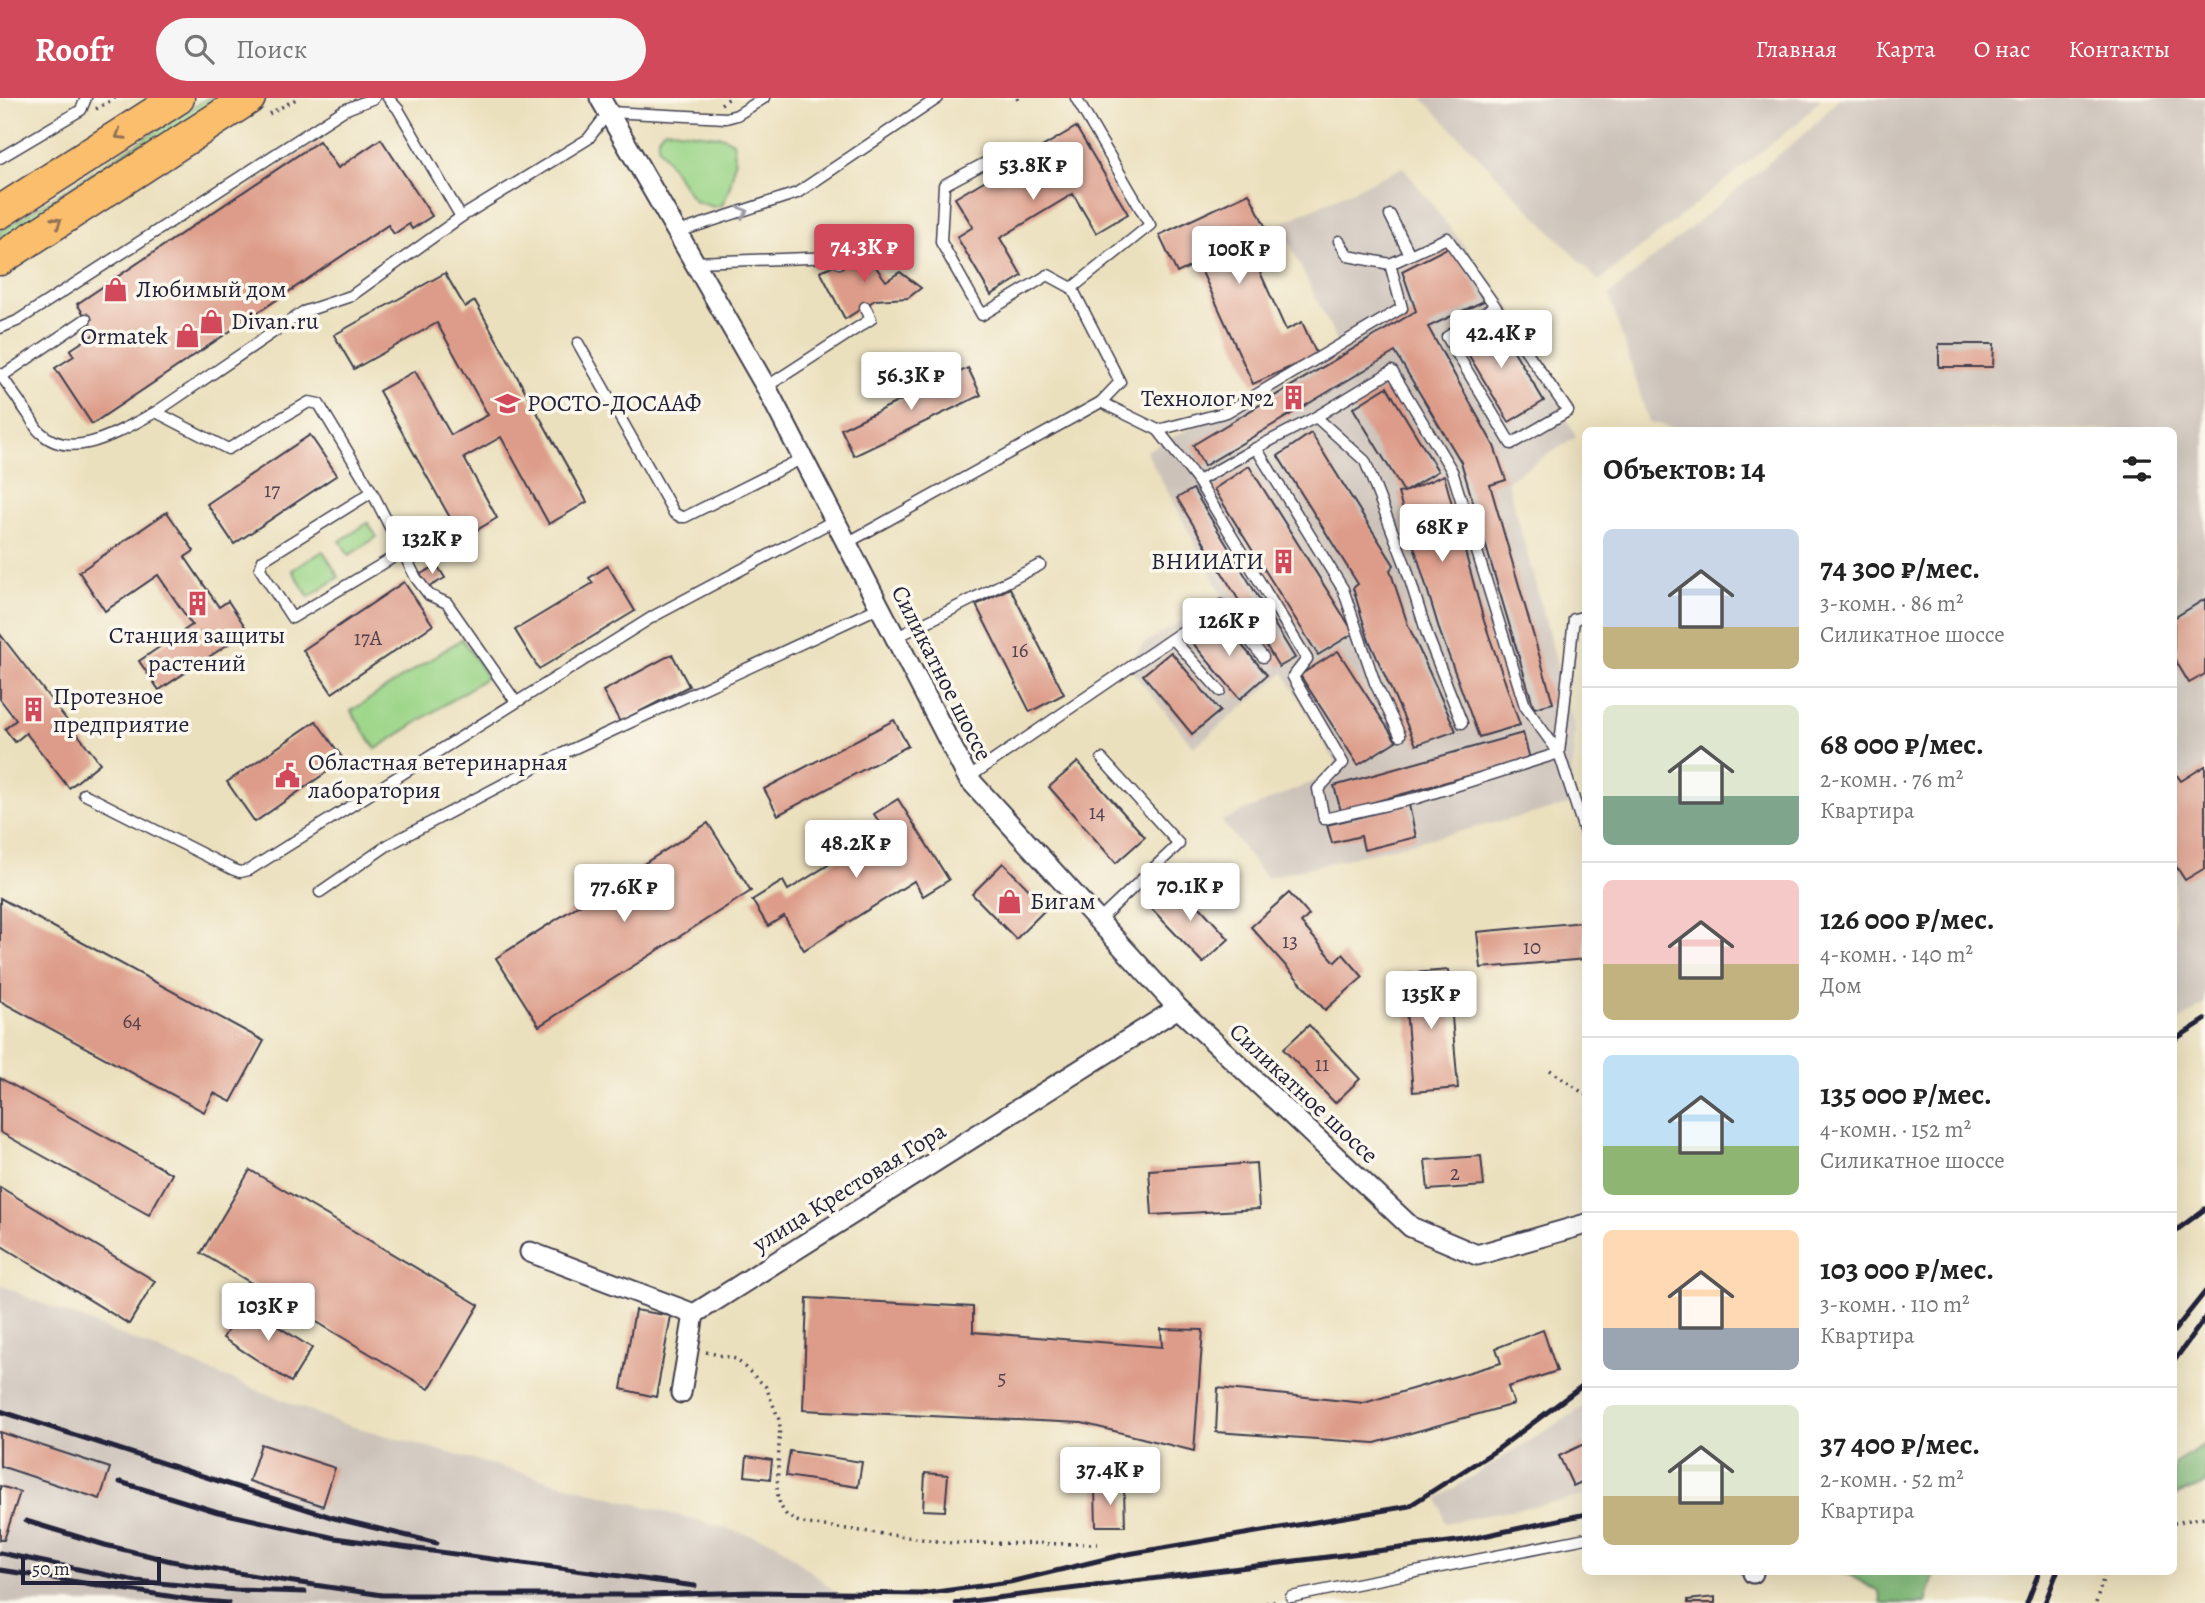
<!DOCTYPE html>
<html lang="ru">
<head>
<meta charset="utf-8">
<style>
	:root { --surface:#fff; --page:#f6f6f6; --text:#222; --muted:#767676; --line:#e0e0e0; --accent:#d1495b }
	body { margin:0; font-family:Alegreya,serif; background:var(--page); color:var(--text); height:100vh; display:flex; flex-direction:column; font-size:26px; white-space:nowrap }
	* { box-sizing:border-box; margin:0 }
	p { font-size:23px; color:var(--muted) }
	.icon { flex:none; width:38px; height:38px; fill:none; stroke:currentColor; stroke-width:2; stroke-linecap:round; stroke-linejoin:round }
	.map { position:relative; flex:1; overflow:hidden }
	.sheet { position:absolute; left:1582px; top:329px; width:595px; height:1148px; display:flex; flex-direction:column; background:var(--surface); border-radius:10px; box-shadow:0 7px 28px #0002 }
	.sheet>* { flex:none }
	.scale { position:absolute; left:21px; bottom:18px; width:140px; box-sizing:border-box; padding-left:7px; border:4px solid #22223b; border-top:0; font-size:19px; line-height:24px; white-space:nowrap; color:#22223b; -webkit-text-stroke:5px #fbf7ec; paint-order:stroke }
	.price { position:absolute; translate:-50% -60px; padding:0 16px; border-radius:7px; background:#fff; color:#222; font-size:23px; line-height:46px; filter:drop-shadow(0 2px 4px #0008) }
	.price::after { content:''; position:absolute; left:50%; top:42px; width:21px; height:16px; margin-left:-10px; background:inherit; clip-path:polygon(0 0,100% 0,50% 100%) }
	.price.selected { background:var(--accent); color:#fff }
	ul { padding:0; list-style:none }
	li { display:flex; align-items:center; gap:21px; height:175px; padding:0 21px }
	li+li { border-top:2px solid var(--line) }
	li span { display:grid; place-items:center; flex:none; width:196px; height:140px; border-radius:10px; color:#555 }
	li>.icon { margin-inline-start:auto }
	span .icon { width:84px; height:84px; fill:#fffc; stroke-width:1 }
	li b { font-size:30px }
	h2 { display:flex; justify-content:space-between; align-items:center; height:84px; padding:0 21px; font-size:30px }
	header { display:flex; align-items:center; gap:42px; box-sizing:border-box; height:98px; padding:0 35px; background:var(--accent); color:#fff }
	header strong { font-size:33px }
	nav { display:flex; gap:38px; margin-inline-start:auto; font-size:24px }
	.search { width:490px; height:63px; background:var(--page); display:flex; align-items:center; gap:18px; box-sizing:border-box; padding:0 24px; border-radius:38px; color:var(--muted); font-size:26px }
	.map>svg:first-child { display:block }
	.industrial { fill:#ccc2b9 }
	.green { fill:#9cd689; stroke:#5f7c62; stroke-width:2 }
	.forest { fill:#7db775; stroke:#506c58; stroke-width:2 }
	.building { fill:#dd9c89 }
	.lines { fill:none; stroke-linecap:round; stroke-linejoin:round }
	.lane-casing { stroke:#403e4e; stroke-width:13 }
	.street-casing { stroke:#403e4e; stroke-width:23 }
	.primary-casing { stroke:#403e4e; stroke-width:35 }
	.path { stroke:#403e4e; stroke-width:3.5; stroke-dasharray:2 5; stroke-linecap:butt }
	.lane { stroke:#fff; stroke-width:10 }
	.street { stroke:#fff; stroke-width:19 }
	.primary { stroke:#fabe6d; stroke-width:32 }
	.rail { stroke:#22223b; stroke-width:5 }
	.oneway { stroke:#8e7054 }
	.oneway2 { stroke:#9c9ca7 }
	.labels { text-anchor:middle; stroke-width:7; stroke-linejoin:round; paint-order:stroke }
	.number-label { font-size:21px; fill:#51404e }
	.poi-label { font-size:24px; fill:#22223b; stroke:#fbf7ec; text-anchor:start }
	.street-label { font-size:24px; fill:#22223b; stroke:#fbf7ec }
</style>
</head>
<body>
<header>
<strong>Roofr</strong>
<div class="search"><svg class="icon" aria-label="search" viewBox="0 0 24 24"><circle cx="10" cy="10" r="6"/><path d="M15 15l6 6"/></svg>Поиск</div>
<nav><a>Главная</a><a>Карта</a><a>О нас</a><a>Контакты</a></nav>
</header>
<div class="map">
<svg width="2205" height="1505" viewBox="0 0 2205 1505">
	<rect width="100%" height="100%" fill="#fbf7ec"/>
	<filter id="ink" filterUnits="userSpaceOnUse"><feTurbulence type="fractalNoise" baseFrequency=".0143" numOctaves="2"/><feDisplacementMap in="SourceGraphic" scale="14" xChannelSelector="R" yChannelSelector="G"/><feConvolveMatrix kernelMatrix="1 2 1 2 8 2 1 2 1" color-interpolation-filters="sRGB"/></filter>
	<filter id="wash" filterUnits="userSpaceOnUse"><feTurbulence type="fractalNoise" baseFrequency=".00686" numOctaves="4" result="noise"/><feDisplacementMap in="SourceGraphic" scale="28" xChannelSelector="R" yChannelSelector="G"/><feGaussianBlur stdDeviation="1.57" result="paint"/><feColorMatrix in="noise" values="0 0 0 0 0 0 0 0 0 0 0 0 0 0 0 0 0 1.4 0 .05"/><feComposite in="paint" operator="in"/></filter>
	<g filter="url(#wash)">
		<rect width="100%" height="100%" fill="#ebe0bd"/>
		<g class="industrial">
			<path d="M1422 0H1821L1800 23 1599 183Z"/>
			<path d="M1839 0H2205V906L2174 926V332H1679L1649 324 1609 197 1810 31Z"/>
			<path d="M1403 69 1509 206 1576 339 1507 382 1575 632 1569 707 1266 780 1222 723 1340 672 1284 575 1194 649 1127 567 1144 546 1223 498 1146 353 1341 252 1280 126Z"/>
			<path d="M0 1186 31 1201 340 1325 775 1444 849 1505H0Z"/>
			<path d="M1585 1308V1398L1445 1425 1438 1400Z"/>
		</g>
		<g class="green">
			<path d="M208 0H223L0 143V134Z"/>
			<path d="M665 31 724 39 733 44C738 60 731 92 722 107L713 109 694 103 659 50C656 41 658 37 665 31Z"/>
			<path d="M368 425 377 439 349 457 340 443Z"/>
			<path d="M323 453 339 479 309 499 292 472Z"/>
			<path d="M462 541 487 579 376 651 351 613Z"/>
		</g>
		<g class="forest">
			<path d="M2205 1346V1386L2174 1398V1365Z"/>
			<path d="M1844 1474H1935L1926 1505H1881L1879 1494Z"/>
		</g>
		<g id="blocks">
			<g class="building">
				<path d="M1076 29 1128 116 1096 135 1073 96 1000 140 1022 178 991 197 957 139 973 129 955 100Z"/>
				<path d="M381 41 432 118 412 131 409 126 394 136 388 127 92 326 55 270 74 258 70 252 96 235 77 206 319 43 338 70Z"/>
				<path d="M1249 95 1267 132 1246 143 1286 232 1302 224 1317 257 1253 286 1198 165 1177 175 1159 137Z"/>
				<path d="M1451 148 1484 203 1428 229 1494 348 1506 382 1490 387 1553 605 1534 610 1461 364 1395 254 1204 368 1193 347 1416 213 1402 173Z"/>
				<path d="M865 154 886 183 900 174 921 190 908 200 875 202 845 221 820 173Z"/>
				<path d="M445 175 465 209 475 203 587 404 549 426 501 339 464 360 497 420 462 441 379 293 415 273 451 337 488 317 437 225 354 271 334 237Z"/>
				<path d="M1494 220 1544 303 1509 324 1459 241Z"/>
				<path d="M1939 246H1994L1993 269H1939Z"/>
				<path d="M968 270 981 297 854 358 841 331Z"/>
				<path d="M1387 289 1438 373 1404 394 1444 377 1484 523 1520 627 1479 639 1440 534 1398 395 1404 394 1353 310Z"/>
				<path d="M1311 335 1394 467 1390 472 1408 527 1456 633 1416 647 1368 540 1353 490 1358 486 1278 358Z"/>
				<path d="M310 337 337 377 234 446 207 406Z"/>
				<path d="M1249 368 1354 535 1318 557 1214 391Z"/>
				<path d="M1193 391 1295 560 1279 569 1177 400Z"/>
				<path d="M167 414 194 453 185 459 219 509 228 503 248 533 159 592 139 563 192 527 158 477 105 513 79 474Z"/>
				<path d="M437 467 445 480 427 490 419 477Z"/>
				<path d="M608 468 635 513 539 571 515 532 593 485 589 480Z"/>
				<path d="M404 484 433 527 332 595 303 552Z"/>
				<path d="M1010 490 1064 596 1030 614 976 507Z"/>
				<path d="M2205 501V576L2189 585 2174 560V520Z"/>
				<path d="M1218 519 1267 577 1240 601 1190 542Z"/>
				<path d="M0 536 100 665 69 690 26 635 15 644 5 631 16 622 0 601Z"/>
				<path d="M1338 553 1396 643 1358 667 1300 577Z"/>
				<path d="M1171 554 1220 613 1192 636 1143 577Z"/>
				<path d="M672 556 689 588 620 624 603 593Z"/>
				<path d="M894 622 908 648 778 717 764 691Z"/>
				<path d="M316 623 344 662 255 724 227 684Z"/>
				<path d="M1523 635 1530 661 1341 713 1334 688Z"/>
				<path d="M1078 664 1145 739 1116 765 1049 689Z"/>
				<path d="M2205 668V770L2185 782 2174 765V673L2181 683Z"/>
				<path d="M898 701 949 782 923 798 914 783 804 852 784 818 768 828 752 802 783 783 788 792 884 732 874 716Z"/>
				<path d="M1409 707 1416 739 1364 752 1361 738 1332 745 1327 727Z"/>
				<path d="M708 725 751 793 539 928 496 860Z"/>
				<path d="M1003 765 1047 810 1016 841 972 796Z"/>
				<path d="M1177 784 1229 841 1203 865 1150 809Z"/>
				<path d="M1289 795 1309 817 1301 825 1335 864 1343 856 1363 879 1325 912 1251 829Z"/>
				<path d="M0 800 264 943 231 1004 214 995 204 1014 0 903Z"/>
				<path d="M1584 824 1586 861 1481 870 1477 834Z"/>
				<path d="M1448 872 1458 990 1413 994 1403 876Z"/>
				<path d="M1309 927 1360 981 1335 1005 1283 951Z"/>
				<path d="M0 980 172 1076 149 1117 0 1034Z"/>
				<path d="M1481 1058 1484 1088 1428 1092 1425 1062Z"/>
				<path d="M1256 1065 1259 1111 1152 1117 1149 1072Z"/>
				<path d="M250 1072 479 1207 429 1291 201 1155Z"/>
				<path d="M0 1089 155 1183 129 1226 0 1147Z"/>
				<path d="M807 1200 973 1209V1234L1162 1249 1161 1231 1203 1232 1194 1353 1082 1325 803 1312Z"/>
				<path d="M244 1207 312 1250 291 1284 223 1240Z"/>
				<path d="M635 1212 671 1218 656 1299 621 1291Z"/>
				<path d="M1543 1232 1557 1273 1508 1289 1514 1306 1375 1345 1216 1334 1218 1290 1364 1305 1501 1265 1496 1250Z"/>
				<path d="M0 1334 110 1370 100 1401 0 1368Z"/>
				<path d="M1586 1345V1382L1573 1388 1559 1358Z"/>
				<path d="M261 1346 335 1370 323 1408 249 1383Z"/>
				<path d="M790 1353 862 1364 858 1389 786 1378Z"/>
				<path d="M747 1358 772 1362 770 1381 745 1378Z"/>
				<path d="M925 1375 948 1377 945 1413 923 1412Z"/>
				<path d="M0 1388 20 1394 4 1442H0Z"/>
				<path d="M1124 1390 1125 1428H1096L1095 1391Z"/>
				<path d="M1715 1499V1505H1688V1502Z"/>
			</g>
		</g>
	</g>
	<g filter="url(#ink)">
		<use href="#blocks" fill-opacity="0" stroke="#403e4e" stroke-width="2"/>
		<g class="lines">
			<defs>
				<g id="lane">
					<path d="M388 0 398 11 461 119 588 41 609 14 726 20 737 17 764 0"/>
					<path d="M0 60 81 12 86 0"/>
					<path d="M985 65 944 87 941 144 982 217 1048 177 1072 190"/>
					<path d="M1390 117 1410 157"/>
					<path d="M678 134 797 95 938 0"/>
					<path d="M695 164 835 159 839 165"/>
					<path d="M1390 166 1447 140 1495 208 1447 239 1511 346 1568 313 1495 208"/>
					<path d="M0 230 17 223 344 12 374 0"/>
					<path d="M578 245 674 415 681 419H685L803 360"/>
					<path d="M0 276C9 289 19 303 28 316 32 322 35 330 40 334 73 366 124 330 156 314L228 351 309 304 319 306 372 394 416 480 429 497 447 505 516 604"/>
					<path d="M2 278 86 221"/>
					<path d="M766 289 871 221 865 209"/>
					<path d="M1101 304 1158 332 1198 383 1307 561 1293 579 1343 665 1318 691 1324 721 1417 700 1559 655 1525 608 1452 373 1392 273 1316 319"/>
					<path d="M156 314 303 214 351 198 461 119"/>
					<path d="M1158 332 1227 314 1402 210 1390 166 1348 158 1339 143"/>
					<path d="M1256 350 1316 319 1365 363 1405 466 1428 539 1462 625"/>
					<path d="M1198 383 1256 350 1343 491 1375 585 1400 637"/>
					<path d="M372 394 263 462 260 471 292 520 404 453"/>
					<path d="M847 445 1101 304 1120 284 1072 190 1150 127 1076 0"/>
					<path d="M1586 518 1574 521 1559 655 1586 738"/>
					<path d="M895 540 1040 467"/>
					<path d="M1173 541 1220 593"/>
					<path d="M968 680 1221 507 1263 559"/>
					<path d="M84 696 232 771 240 774 249 772 654 518 835 422"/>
					<path d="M320 794 388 747 551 661 880 509"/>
					<path d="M1098 823 1179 746 1102 661"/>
					<path d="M1291 1499 1586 1440"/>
				</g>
				<g id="street">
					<path d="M600 0 766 289 968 680 1178 910 1411 1129 1477 1157 1586 1126"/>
					<path d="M530 1154 694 1216 1178 910"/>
					<path d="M681 1295 694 1216"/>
					<path d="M1753 1474V1475"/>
				</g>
				<g id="primary">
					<path d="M0 114 178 0"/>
					<path d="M0 161 249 0"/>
				</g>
			</defs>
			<use href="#lane" class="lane-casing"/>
			<use href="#street" class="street-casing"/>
			<use href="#primary" class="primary-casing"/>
			<g class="path">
				<path d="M1017 0 1018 2"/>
				<path d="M721 6 730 0"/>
				<path d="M96 11 115 0"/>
				<path d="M269 16 298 0"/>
				<path d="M1550 972 1586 997"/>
				<path d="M706 1254 736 1261 766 1289 780 1324 777 1394 780 1407 787 1418 801 1425 952 1445 1101 1446"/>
				<path d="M2174 1425 2205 1419"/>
				<path d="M1266 1505 1277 1502"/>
				<path d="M2096 1505 2105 1474"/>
			</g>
			<use href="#lane" class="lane"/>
			<use href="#street" class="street"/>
			<use href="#primary" class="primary"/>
			<g class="rail">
				<path d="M2174 942 2205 922"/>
				<path d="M2174 1134 2205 1111"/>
				<path d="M2174 1233 2205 1194"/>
				<path d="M2174 1263 2205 1220"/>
				<path d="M0 1313 334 1420 437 1445"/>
				<path d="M120 1384 218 1414 335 1440 695 1488"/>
				<path d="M26 1423 105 1447 171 1463 267 1480 382 1497H647L754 1494 921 1496 1010 1484 1122 1457 1409 1408 1498 1351 1586 1285"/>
				<path d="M0 1455 136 1483 236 1492 305 1494"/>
				<path d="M0 1472 194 1502 228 1505"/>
				<path d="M956 1505 1465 1442 1586 1416"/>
				<path d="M2027 1505 2039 1474"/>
				<path d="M2045 1505 2057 1474"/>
			</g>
		</g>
		<defs><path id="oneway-chevron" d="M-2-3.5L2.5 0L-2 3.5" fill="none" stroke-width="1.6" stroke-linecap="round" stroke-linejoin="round" transform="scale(1.75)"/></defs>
		<g class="oneway">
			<use href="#oneway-chevron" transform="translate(120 37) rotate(147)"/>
			<use href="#oneway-chevron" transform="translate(57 124) rotate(-33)"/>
		</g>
		<use class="oneway2" href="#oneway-chevron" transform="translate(743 114) rotate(-18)"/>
	</g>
	<defs>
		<symbol id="shop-bare" viewBox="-9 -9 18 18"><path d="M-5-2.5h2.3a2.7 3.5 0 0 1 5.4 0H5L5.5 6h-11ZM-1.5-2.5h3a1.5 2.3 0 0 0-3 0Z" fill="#d1495b" stroke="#fbf7ec" stroke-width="2.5" paint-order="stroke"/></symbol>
		<symbol id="building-bare" viewBox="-9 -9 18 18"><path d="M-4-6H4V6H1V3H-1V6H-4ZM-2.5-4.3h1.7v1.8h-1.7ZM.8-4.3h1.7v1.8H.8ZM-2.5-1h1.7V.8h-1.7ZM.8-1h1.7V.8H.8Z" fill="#d1495b" stroke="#fbf7ec" stroke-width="2.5" paint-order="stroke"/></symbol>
		<symbol id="university-bare" viewBox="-9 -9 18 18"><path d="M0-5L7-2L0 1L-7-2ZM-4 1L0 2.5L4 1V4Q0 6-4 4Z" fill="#d1495b" stroke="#fbf7ec" stroke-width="2.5" paint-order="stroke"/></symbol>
		<symbol id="civic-bare" viewBox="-9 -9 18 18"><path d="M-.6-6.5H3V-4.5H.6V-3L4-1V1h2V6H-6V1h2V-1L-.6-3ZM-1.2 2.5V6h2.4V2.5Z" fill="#d1495b" stroke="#fbf7ec" stroke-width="2.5" paint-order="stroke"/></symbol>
	</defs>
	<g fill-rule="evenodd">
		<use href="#shop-bare" x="98" y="174" width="35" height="35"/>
		<use href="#shop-bare" x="194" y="206" width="35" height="35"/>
		<use href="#shop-bare" x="170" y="220" width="35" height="35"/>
		<use href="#building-bare" x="1276" y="282" width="35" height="35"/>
		<use href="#university-bare" x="490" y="288" width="35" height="35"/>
		<use href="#building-bare" x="1266" y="446" width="35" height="35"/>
		<use href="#building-bare" x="180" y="488" width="35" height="35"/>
		<use href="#building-bare" x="16" y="594" width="35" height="35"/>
		<use href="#civic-bare" x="270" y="660" width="35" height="35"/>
		<use href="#shop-bare" x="992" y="786" width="35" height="35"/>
	</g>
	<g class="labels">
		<g class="number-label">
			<text x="272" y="399">17</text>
			<text x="368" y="547">17А</text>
			<text x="1020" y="559">16</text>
			<text x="1097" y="721">14</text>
			<text x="1290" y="850">13</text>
			<text x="1532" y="856">10</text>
			<text x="132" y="930">64</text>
			<text x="1322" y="973">11</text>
			<text x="1455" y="1082">2</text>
			<text x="1002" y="1287">5</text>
		</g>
		<g class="poi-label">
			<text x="136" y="199">Любимый дом</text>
			<text x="231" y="231">Divan.ru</text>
			<text x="168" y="246" text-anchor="end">Ormatek</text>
			<text x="1274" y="308" text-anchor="end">Технолог №2</text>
			<text x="527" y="313">РОСТО-ДОСААФ</text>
			<text x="1264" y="471" text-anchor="end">ВНИИАТИ</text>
			<text x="197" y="545" text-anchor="middle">Станция защиты<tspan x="197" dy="28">растений</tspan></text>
			<text x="53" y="606">Протезное<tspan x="53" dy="28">предприятие</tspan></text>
			<text x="308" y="672">Областная ветеринарная<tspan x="308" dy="28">лаборатория</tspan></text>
			<text x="1030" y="811">Бигам</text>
		</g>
		<g class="street-label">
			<text transform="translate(942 575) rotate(63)" y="8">Силикатное шоссе</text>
			<text transform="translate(1304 995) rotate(43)" y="8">Силикатное шоссе</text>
			<text transform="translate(849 1089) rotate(-32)" y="8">улица Крестовая Гора</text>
		</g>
	</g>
</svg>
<div class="scale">50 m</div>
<b class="price" style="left:1033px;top:104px">53.8K ₽</b>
<b class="price selected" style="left:864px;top:186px">74.3K ₽</b>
<b class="price" style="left:1239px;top:188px">100K ₽</b>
<b class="price" style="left:1501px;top:272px">42.4K ₽</b>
<b class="price" style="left:911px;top:314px">56.3K ₽</b>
<b class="price" style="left:1442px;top:466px">68K ₽</b>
<b class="price" style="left:432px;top:478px">132K ₽</b>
<b class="price" style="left:1229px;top:560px">126K ₽</b>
<b class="price" style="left:856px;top:782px">48.2K ₽</b>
<b class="price" style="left:1190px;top:825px">70.1K ₽</b>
<b class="price" style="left:624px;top:826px">77.6K ₽</b>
<b class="price" style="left:1431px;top:933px">135K ₽</b>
<b class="price" style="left:268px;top:1245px">103K ₽</b>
<b class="price" style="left:1110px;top:1409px">37.4K ₽</b>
<section class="sheet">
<h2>Объектов: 14<svg class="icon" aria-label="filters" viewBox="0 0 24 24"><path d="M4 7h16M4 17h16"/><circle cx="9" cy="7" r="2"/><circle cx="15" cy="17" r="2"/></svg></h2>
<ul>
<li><span style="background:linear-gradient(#c9d6e8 70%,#c2b280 0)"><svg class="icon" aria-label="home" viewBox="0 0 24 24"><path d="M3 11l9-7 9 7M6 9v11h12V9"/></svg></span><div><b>74 300 ₽/мес.</b><p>3-комн. · 86 m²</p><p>Силикатное шоссе</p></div></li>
<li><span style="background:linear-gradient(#dfe7d0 65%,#7fa58c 0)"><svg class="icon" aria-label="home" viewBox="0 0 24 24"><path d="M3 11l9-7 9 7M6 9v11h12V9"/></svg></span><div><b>68 000 ₽/мес.</b><p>2-комн. · 76 m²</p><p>Квартира</p></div></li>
<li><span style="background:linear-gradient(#f6c9c9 60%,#c2b280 0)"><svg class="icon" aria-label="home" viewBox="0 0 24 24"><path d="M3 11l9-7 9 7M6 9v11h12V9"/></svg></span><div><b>126 000 ₽/мес.</b><p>4-комн. · 140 m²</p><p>Дом</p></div></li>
<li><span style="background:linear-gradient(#bfe0f5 65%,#8fb573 0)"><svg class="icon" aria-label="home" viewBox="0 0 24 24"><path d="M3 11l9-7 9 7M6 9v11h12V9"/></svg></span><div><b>135 000 ₽/мес.</b><p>4-комн. · 152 m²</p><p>Силикатное шоссе</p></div></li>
<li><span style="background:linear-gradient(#ffd9b3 70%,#9aa5b1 0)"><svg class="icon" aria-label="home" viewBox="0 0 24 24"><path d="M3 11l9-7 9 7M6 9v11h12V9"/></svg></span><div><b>103 000 ₽/мес.</b><p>3-комн. · 110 m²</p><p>Квартира</p></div></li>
<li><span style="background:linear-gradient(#dfe7d0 65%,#c2b280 0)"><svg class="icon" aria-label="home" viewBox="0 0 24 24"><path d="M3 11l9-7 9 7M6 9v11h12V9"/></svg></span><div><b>37 400 ₽/мес.</b><p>2-комн. · 52 m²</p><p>Квартира</p></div></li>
</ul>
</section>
</div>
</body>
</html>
